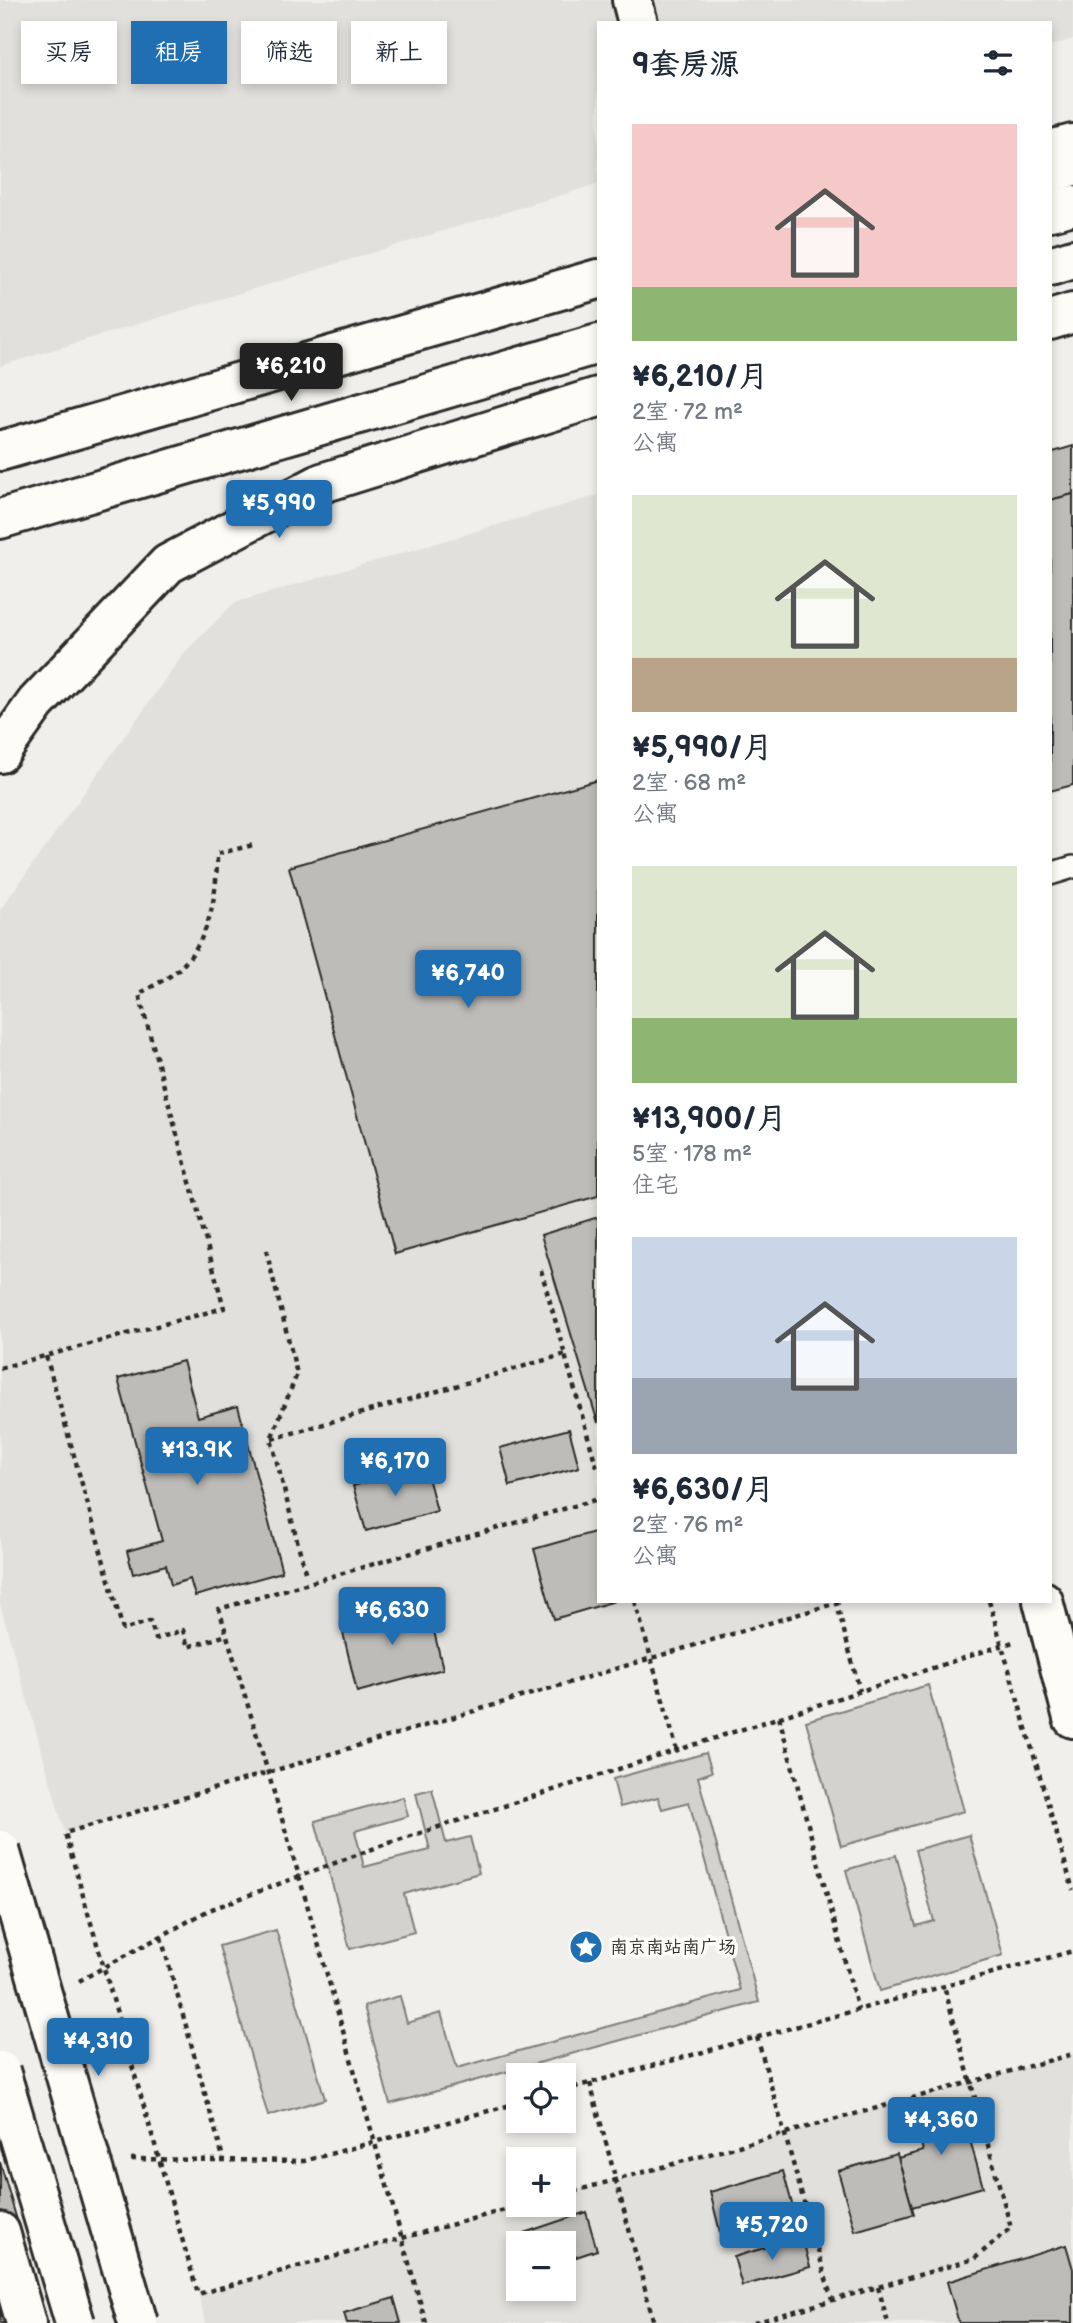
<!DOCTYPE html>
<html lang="zh">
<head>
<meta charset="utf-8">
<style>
	:root { --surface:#fff; --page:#f2f2f3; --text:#1f2937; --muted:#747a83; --accent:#1f6fb2 }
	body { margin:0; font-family:"Balsamiq Sans","LXGW WenKai TC",sans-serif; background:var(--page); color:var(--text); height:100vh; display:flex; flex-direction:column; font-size:26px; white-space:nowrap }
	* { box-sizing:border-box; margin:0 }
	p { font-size:23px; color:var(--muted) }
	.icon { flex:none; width:38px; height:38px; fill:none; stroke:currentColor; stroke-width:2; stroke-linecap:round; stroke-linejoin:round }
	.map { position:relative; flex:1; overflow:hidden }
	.side { position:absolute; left:597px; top:21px; width:455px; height:1582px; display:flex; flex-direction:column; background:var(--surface); border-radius:0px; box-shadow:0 4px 10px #0003 }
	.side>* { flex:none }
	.hud { position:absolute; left:21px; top:21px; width:471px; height:63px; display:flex; gap:14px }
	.controls { position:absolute; left:506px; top:2063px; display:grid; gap:14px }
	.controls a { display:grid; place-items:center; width:70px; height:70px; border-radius:0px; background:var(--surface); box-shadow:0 4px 10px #0003; font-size:35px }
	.price { position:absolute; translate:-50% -60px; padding:0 16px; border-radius:7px; background:var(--accent); color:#fff; font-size:23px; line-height:46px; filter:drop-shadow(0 2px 4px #0008) }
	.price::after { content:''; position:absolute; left:50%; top:42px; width:21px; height:16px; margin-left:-10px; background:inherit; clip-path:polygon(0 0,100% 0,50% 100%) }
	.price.on { background:#222; color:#fff }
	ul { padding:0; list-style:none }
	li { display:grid; align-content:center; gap:14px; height:371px; padding:0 35px }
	li span { display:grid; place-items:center; height:217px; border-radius:0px; color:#555 }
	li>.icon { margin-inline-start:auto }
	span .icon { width:126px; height:126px; fill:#fffc; stroke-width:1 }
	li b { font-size:30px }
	h2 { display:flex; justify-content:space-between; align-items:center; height:84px; padding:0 35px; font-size:30px }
	.pill { padding:0 24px; border-radius:0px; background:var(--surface); box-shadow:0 4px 10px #0003; font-size:24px; line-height:63px }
	.pill.on { background:var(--accent); color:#fff }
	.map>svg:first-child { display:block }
	.built { fill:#e1e0dc; fill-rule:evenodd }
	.green { fill:#d3d2cf; stroke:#7f7e7d; stroke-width:2 }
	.building { fill:#bdbcb8; stroke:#2b2b2b; stroke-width:2 }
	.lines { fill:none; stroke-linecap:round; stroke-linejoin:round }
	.service-casing { stroke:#2b2b2b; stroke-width:26 }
	.minor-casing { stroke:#2b2b2b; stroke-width:44 }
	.secondary-casing { stroke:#2b2b2b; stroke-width:44 }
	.path { stroke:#2b2b2b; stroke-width:4.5; stroke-dasharray:5 5; stroke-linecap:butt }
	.service { stroke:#fdfcf7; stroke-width:21 }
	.minor { stroke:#fdfcf7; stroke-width:38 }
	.secondary { stroke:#fdfcf7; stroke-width:38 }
	.secondary-bridge-casing { stroke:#2b2b2b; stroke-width:44; stroke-linecap:butt }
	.secondary-bridge { stroke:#fdfcf7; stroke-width:38 }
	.labels { text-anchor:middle; stroke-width:7; stroke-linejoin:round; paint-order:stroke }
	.poi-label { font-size:18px; fill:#2b2b2b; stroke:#fdfcf7; text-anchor:start }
</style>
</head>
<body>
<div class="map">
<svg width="1073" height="2323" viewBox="0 0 1073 2323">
	<rect width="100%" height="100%" fill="#f0efeb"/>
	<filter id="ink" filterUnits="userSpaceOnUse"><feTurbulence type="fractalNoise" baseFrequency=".0143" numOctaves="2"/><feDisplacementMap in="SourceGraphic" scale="14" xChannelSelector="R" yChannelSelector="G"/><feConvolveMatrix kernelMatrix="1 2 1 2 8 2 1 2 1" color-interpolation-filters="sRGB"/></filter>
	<g filter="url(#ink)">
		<g class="built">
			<path d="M0 0H1073V39L1050 46V23H598V184L0 366Z"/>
			<path d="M598 495V1601H843L65 1833 0 1604V910L185 652 234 603Z"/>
			<path d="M1073 2054V2323H206L198 2294 523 2205H564V2194ZM518 2244H564V2289H518Z"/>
		</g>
		<g class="green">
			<path d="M928 1685 964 1811 841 1846 806 1721Z"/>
			<path d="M706 1753 712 1772 698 1777 759 2002 390 2104 364 2006 400 1996 407 2023 441 2013 457 2068 740 1990 689 1802 662 1809 658 1797 620 1807 613 1779Z"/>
			<path d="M432 1789 446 1843 470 1837 479 1873 404 1894 414 1932 350 1949 315 1821 403 1797 408 1816 355 1831 364 1867 430 1850 416 1793Z"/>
			<path d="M969 1835 1003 1955 880 1991 846 1870 896 1855 916 1926 934 1921 915 1850Z"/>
			<path d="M276 1930 325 2099 268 2116 219 1946Z"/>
		</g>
		<g class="building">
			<path d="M1073 446V494L1050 500V453Z"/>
			<path d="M1073 494V785L1050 791V500Z"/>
			<path d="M598 780V1196L395 1254 289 867Z"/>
			<path d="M598 1217V1423L541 1235Z"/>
			<path d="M183 1361 198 1417 238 1406 282 1572 195 1596 190 1579 171 1585 166 1565 133 1574 127 1551 162 1541 118 1379Z"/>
			<path d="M569 1429 579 1467 510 1486 500 1448Z"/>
			<path d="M425 1466 437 1511 366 1531 353 1486Z"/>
			<path d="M598 1531V1601H615L554 1619 534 1549Z"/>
			<path d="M427 1602 443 1669 357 1692 341 1624Z"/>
			<path d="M959 2100 983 2187 912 2207 898 2158 923 2151 913 2113Z"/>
			<path d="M897 2154 914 2214 855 2231 838 2171Z"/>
			<path d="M0 2162 47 2323H0Z"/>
			<path d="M783 2171 794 2211 720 2232 710 2192Z"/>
			<path d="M586 2212 597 2250 564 2261V2244H527L524 2233Z"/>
			<path d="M802 2237 810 2267 742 2286 734 2257Z"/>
			<path d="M1066 2245 1073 2269V2323H959L947 2282Z"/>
			<path d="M394 2298 401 2323H347L344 2313Z"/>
		</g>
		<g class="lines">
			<defs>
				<path id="service" d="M1050 874 1073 867"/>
				<g id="minor">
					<path d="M1050 172 1073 166"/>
					<path d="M1050 320 1073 313"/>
				</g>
				<g id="secondary">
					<path d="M632 0 638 23"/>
					<path d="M1050 150 1073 144"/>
					<path d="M1050 211 1073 205"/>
					<path d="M1050 266 1073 259"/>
					<path d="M0 451 598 279"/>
					<path d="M0 519 598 344"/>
					<path d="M0 753 36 703 168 564 322 483 598 397"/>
					<path d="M1043 1601 1073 1718"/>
					<path d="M0 2232 26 2323"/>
				</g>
			</defs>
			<use href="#service" class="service-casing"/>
			<use href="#minor" class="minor-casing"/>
			<use href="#secondary" class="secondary-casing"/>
			<g class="path">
				<path d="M266 1250 297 1374 271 1439 306 1575"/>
				<path d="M541 1270 598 1472"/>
				<path d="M46 1356 123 1630 150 1621 156 1639 183 1630 188 1647 227 1635"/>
				<path d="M0 1368 224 1308 139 994C152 986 170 978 181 967 211 937 217 894 217 854L253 845"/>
				<path d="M272 1439 566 1354"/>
				<path d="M635 1601 677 1750"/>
				<path d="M836 1601 860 1691"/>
				<path d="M989 1601 1073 1890"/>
				<path d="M779 1717 858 2010"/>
				<path d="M161 1937 224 2161"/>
				<path d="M79 1981 209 1910 386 1844 1013 1642"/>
				<path d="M757 2037 832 2300"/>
				<path d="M590 2083 654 2323"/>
				<path d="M564 2090 1073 1951"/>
				<path d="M131 2159 304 2161 518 2103"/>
				<path d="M564 2194 1073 2054"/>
				<path d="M523 2205 198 2294 65 1833 843 1601"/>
				<path d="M878 2287 888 2323"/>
				<path d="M426 2323 299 1876 219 1609 598 1499"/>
				<path d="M754 2323 974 2259 1011 2228 944 1986"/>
			</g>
			<use href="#service" class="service"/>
			<use href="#minor" class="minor"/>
			<use href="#secondary" class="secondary"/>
			<defs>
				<g id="secondary-bridge">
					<path d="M0 1850 138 2323"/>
					<path d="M0 2071 75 2323"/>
				</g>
			</defs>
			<use href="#secondary-bridge" class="secondary-bridge-casing"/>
			<use href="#secondary-bridge" class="secondary-bridge"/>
		</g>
	</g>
	<defs>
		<symbol id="sight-disc" viewBox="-11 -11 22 22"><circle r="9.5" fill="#1f6fb2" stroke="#fdfcf7"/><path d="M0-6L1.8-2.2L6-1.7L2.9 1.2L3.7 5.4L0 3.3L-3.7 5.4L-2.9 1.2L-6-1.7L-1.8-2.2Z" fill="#fff"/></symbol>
	</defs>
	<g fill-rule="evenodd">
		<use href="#sight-disc" x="567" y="1928" width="38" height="38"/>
	</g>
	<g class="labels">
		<g class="poi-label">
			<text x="610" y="1953">南京南站南广场</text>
		</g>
	</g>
</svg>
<div class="controls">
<a><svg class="icon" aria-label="locate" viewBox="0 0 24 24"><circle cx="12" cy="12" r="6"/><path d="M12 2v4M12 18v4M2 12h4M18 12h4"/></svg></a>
<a>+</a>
<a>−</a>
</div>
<b class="price on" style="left:291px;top:403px">¥6,210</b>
<b class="price" style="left:279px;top:540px">¥5,990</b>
<b class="price" style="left:468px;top:1010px">¥6,740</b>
<b class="price" style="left:197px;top:1487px">¥13.9K</b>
<b class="price" style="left:395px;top:1498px">¥6,170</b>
<b class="price" style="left:392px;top:1647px">¥6,630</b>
<b class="price" style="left:98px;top:2078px">¥4,310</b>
<b class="price" style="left:941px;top:2157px">¥4,360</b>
<b class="price" style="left:772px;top:2262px">¥5,720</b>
<div class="hud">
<a class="pill">买房</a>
<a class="pill on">租房</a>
<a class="pill">筛选</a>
<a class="pill">新上</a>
</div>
<section class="side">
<h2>9套房源<svg class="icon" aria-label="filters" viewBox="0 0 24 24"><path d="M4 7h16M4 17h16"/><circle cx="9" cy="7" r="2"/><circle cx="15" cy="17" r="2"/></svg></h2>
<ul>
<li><span style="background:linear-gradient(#f6c9c9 75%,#8fb573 0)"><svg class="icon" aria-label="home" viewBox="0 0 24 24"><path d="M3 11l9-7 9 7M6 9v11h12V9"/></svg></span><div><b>¥6,210/月</b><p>2室 · 72 m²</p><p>公寓</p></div></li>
<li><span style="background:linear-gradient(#dfe7d0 75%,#b9a48a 0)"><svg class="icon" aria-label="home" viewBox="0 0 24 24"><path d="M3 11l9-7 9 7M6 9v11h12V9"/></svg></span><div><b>¥5,990/月</b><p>2室 · 68 m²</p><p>公寓</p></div></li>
<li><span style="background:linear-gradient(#dfe7d0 70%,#8fb573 0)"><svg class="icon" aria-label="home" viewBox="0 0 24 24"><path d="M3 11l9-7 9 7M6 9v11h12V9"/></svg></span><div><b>¥13,900/月</b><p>5室 · 178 m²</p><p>住宅</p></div></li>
<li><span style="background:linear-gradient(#c9d6e8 65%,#9aa5b1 0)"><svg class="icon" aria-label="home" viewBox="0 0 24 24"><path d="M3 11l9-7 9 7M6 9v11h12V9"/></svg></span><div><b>¥6,630/月</b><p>2室 · 76 m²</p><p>公寓</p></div></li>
</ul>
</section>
</div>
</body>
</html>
